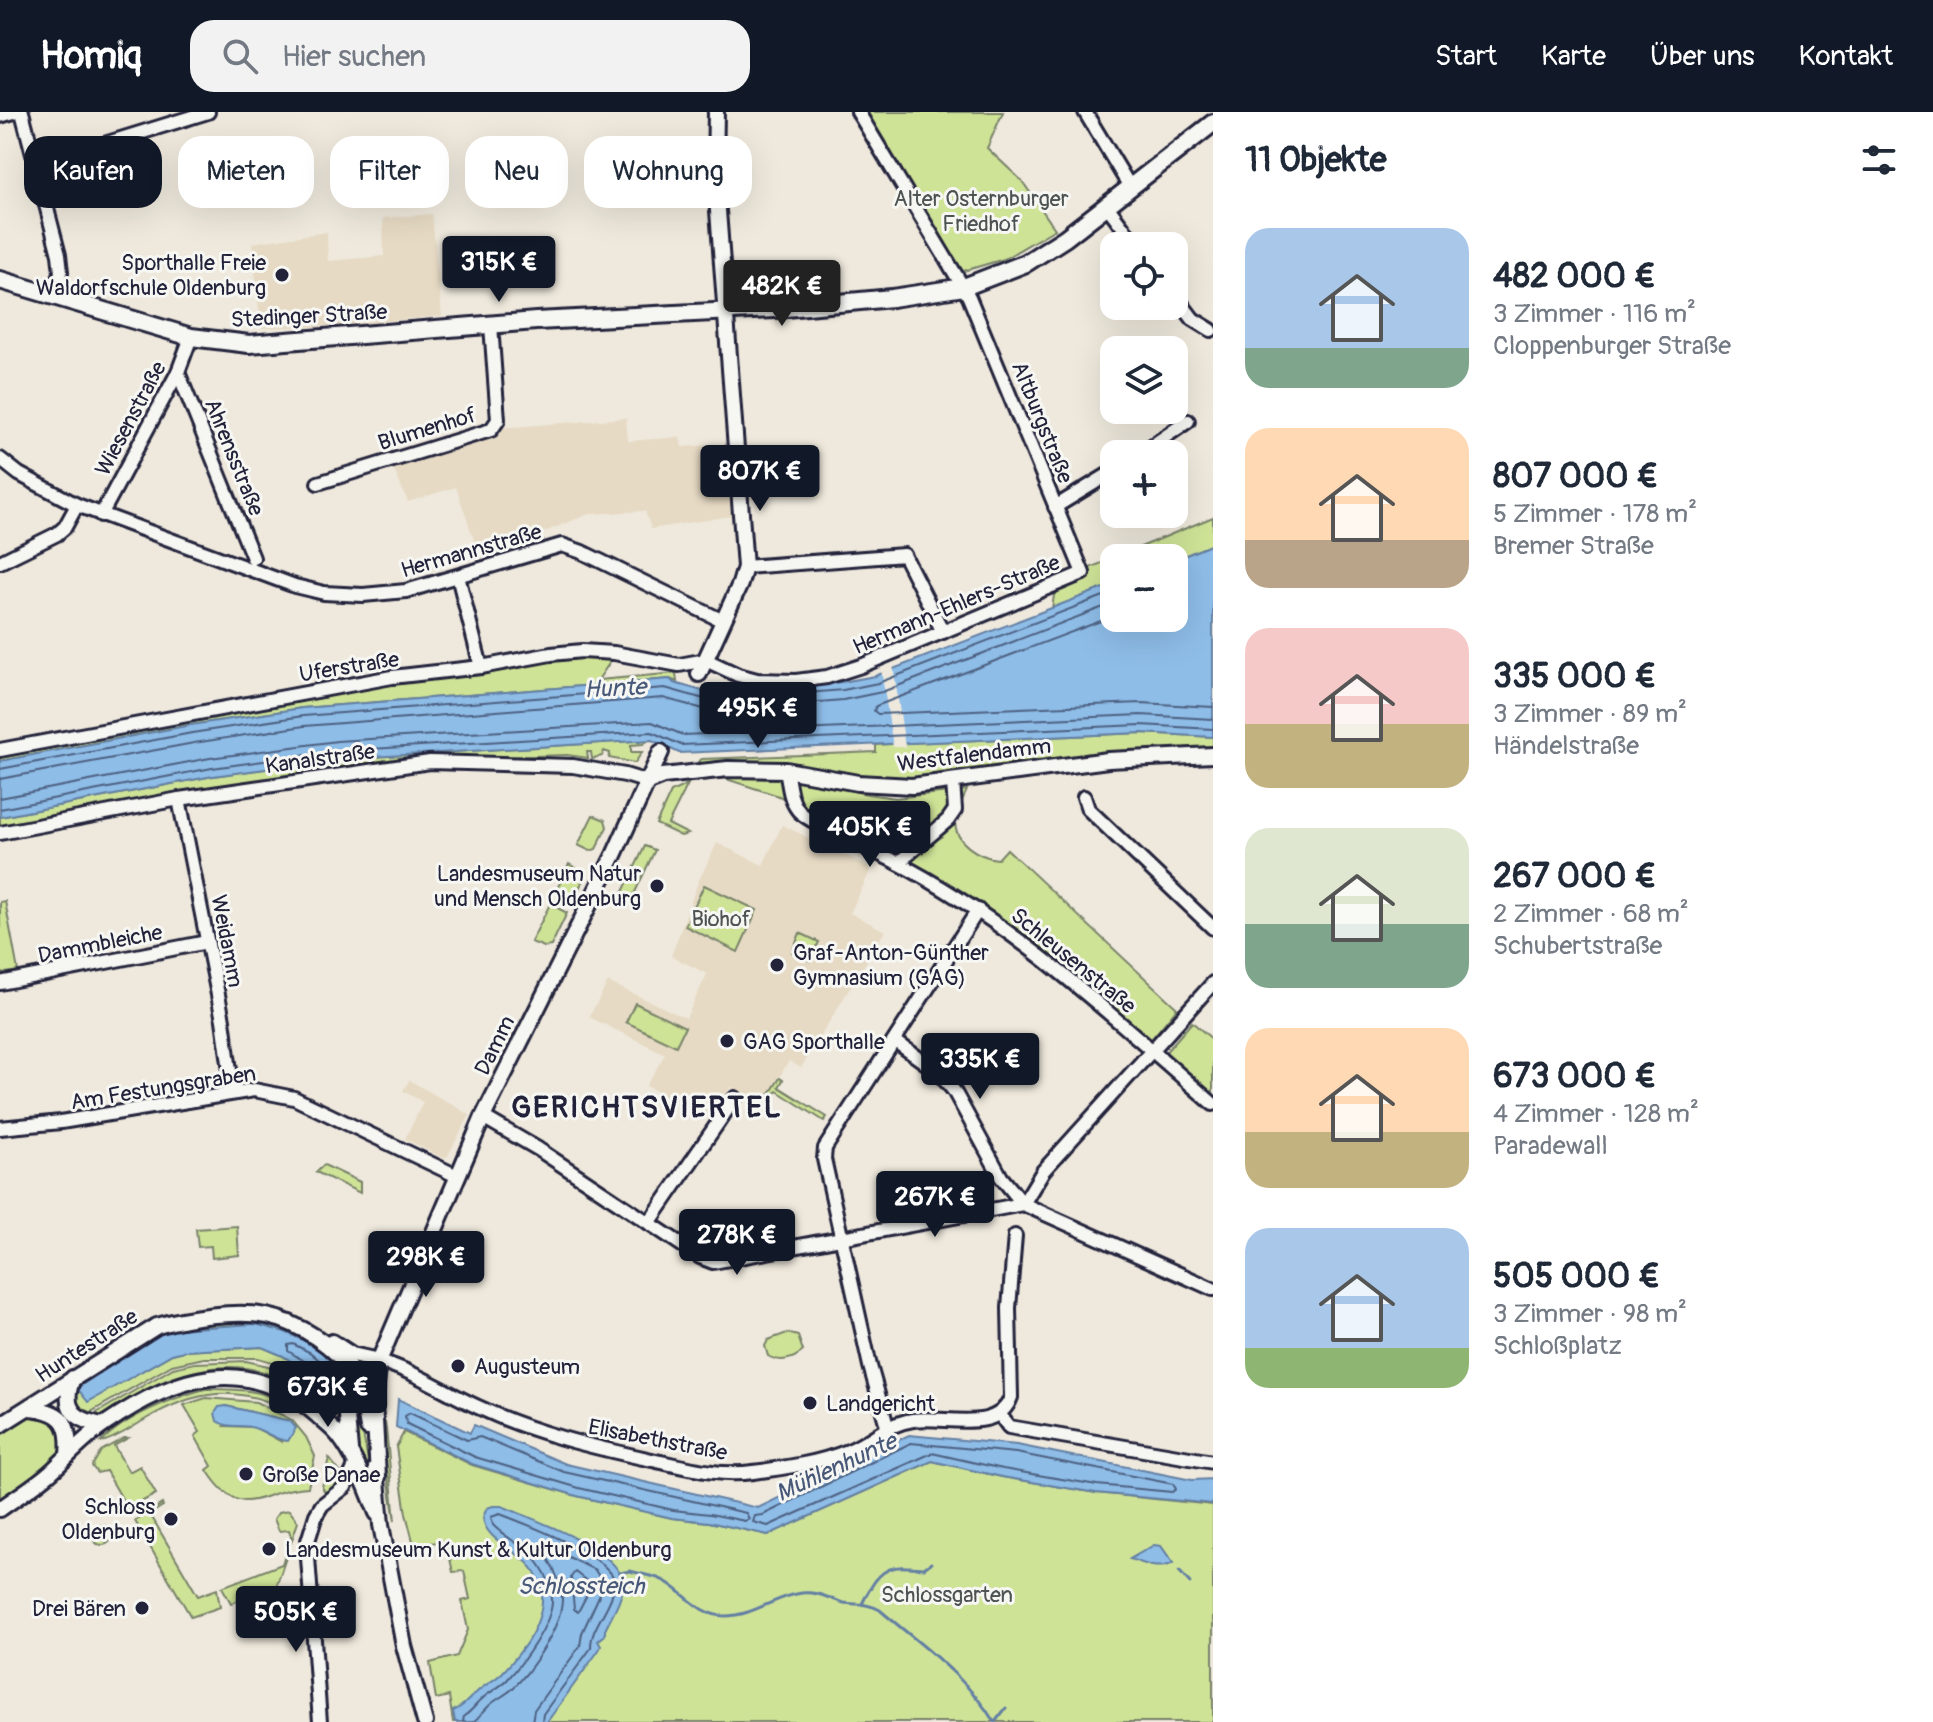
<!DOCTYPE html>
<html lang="de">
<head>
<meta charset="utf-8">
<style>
	:root { --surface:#fff; --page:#f2f2f3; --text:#1f2937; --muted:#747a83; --accent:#111827 }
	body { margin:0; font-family:Pangolin,sans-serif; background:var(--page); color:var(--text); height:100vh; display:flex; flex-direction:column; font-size:30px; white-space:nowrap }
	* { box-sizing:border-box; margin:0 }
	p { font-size:26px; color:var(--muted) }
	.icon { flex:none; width:44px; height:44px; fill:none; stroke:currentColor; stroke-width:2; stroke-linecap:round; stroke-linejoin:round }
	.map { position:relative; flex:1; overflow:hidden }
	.side { display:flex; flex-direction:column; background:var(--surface); width:720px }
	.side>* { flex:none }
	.banner { position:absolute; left:24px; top:24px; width:760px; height:72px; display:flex; gap:16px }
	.tools { position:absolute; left:1100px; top:120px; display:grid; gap:16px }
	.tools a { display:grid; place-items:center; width:88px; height:88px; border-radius:16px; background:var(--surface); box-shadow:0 8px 32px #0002; font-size:40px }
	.price { position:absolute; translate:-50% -68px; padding:0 18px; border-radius:8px; background:var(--accent); color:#fff; font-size:26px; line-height:52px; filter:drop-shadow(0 2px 4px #0008) }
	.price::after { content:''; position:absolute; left:50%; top:48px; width:24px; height:18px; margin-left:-12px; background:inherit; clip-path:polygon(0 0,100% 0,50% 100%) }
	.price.on { background:#222; color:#fff }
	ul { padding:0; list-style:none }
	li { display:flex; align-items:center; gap:24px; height:200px; padding:0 32px }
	li span { display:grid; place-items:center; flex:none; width:224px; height:160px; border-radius:24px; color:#555 }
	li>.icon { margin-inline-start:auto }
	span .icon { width:96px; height:96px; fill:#fffc; stroke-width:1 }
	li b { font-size:34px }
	h2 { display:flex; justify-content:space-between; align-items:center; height:96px; padding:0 32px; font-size:34px }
	.pill { padding:0 28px; border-radius:24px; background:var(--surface); box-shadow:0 8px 32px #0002; font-size:28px; line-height:72px }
	.pill.on { background:var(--accent); color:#fff }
	header { display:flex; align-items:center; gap:48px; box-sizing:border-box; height:112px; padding:0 40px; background:var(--accent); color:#fff }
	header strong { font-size:38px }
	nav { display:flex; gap:44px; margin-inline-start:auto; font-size:28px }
	.search { width:560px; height:72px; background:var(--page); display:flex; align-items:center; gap:20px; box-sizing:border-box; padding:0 28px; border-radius:24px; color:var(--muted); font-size:30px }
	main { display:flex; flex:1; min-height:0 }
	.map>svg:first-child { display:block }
	.built { fill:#e6dac4 }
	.green { fill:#cfe397; stroke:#788269; stroke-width:2; fill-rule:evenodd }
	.water { fill:#8ebde8; stroke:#637fa3; stroke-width:2 }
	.pier { fill:#efe9dd }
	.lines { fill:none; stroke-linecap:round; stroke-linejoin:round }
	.shore { stroke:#4d6080; stroke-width:2 }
	.stream { stroke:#637fa3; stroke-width:3 }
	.minor-casing { stroke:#22223b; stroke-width:18 }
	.tertiary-casing { stroke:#22223b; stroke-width:20 }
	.secondary-casing { stroke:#22223b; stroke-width:22 }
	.minor { stroke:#f6f6f2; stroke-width:12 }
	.tertiary { stroke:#f6f6f2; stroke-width:14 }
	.secondary { stroke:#f6f6f2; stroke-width:16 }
	.poi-dot { fill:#22223b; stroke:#f6f6f2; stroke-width:3 }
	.labels { text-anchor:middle; stroke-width:6; stroke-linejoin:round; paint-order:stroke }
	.park-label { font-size:22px; fill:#4d5252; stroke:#f6f6f2 }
	.poi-label { font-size:22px; fill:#22223b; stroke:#f6f6f2; text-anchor:start }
	.street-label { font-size:22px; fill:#22223b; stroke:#f6f6f2 }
	.water-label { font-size:24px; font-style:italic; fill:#485878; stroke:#f6f6f2 }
	.district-label { font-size:30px; font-weight:bold; letter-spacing:2px; fill:#22223b; stroke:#f6f6f2 }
</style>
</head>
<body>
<header>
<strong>Homiq</strong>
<div class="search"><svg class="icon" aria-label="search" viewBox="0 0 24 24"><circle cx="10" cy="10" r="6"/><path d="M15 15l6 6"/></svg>Hier suchen</div>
<nav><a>Start</a><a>Karte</a><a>Über uns</a><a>Kontakt</a></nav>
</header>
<main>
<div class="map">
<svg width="1213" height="1610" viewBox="0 0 1213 1610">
	<rect width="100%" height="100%" fill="#efe9dd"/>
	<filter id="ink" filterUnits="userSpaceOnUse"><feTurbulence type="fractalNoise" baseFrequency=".0125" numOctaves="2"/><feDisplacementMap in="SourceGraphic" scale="16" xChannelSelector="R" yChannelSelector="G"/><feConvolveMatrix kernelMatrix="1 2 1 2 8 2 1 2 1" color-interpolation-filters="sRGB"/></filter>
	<g filter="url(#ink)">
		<g class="built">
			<path d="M432 102 442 204 335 214 261 216 252 131 327 120 328 149 384 144 383 106Z"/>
			<path d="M626 306 628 329 680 325 682 335 725 332 731 404 651 417 645 399 589 402 480 446 456 375 408 390 392 354 498 316Z"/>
			<path d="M782 713 872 756 850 801 885 819 801 956 789 949 763 992 731 975 710 1006 646 974 665 942 589 905 608 870 686 906 707 862 671 844 698 770 717 731 763 753Z"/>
			<path d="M409 968 470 1003 447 1045 443 1046 405 1027 423 990 403 979Z"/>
		</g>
		<g class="green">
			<path d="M861 0H1003L987 36 1022 69 1055 117 1004 147 960 160Z"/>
			<path d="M1213 405V432L1174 448 1114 446Z"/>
			<path d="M1114 446V472L1052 497 1054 483 1082 459Z"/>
			<path d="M589 543 614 544 598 568 676 561 677 570 670 567 302 596 191 613 0 649V642L392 569H412Z"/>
			<path d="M1142 621 1213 625V639L1158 638 899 668H872L762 649 699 654 698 650 702 647 876 640V633L907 631Z"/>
			<path d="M649 628 643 632 631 633V640H642L635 651 609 646 610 641 604 639 602 644 592 647 591 640H587L588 646 567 643 388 648 179 682 0 715V705L213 664 339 647Z"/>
			<path d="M728 663 769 664 803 668 867 682 896 686 967 678C964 686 956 699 955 708 954 731 979 745 998 747L1007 737 1177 896 1150 929 1023 823 971 787 879 732 779 684 726 667Z"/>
			<path d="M688 672 668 712 688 722 681 724 656 712 671 680Z"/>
			<path d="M593 703 605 708 607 715 596 737 590 739 578 733Z"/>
			<path d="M645 734 655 738 628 795 618 790Z"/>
			<path d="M569 752 583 760 584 766 575 785 557 777Z"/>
			<path d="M704 773 757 798 738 840 685 814Z"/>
			<path d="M5 789 18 859 0 862V790Z"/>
			<path d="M550 792 567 801 551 834 544 835 531 830Z"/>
			<path d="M800 821 819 830 810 849 792 840Z"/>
			<path d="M635 891 685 915 676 934 626 910Z"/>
			<path d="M1192 910 1213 928V984L1164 942Z"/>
			<path d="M780 966 783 968 779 975 827 1005 824 1009 777 979 770 988 767 986Z"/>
			<path d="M324 1053 360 1070V1081L316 1060Z"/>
			<path d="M237 1114 239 1143 212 1146 211 1134 198 1135 196 1117Z"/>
			<path d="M249 1210C293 1210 315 1232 346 1259L344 1263 316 1234 285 1220 255 1212 178 1217 160 1222 77 1276 88 1289 172 1242 184 1239 262 1235 283 1244 336 1279 331 1277 327 1283 272 1250 258 1246H204L172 1253 84 1304 79 1300 72 1280 77 1271 159 1218 174 1214Z"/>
			<path d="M787 1221 798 1224 803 1239C793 1248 780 1251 768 1244L765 1234 768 1228Z"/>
			<path d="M246 1249 268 1254 331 1289C308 1287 291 1270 270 1262 209 1240 147 1273 98 1308L88 1306 173 1256 195 1251Z"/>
			<path d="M205 1277C231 1277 273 1276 290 1299 237 1272 195 1278 146 1307 132 1315 116 1327 101 1330 124 1305 172 1286 205 1277Z"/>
			<path d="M206 1286 256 1290 292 1308 306 1325 315 1344 308 1375C261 1376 243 1415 207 1358L212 1354 195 1324 200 1320 184 1293ZM226 1294 290 1309 282 1330 254 1315 224 1314Z"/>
			<path d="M36 1301 49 1302 62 1315 63 1340 49 1354 0 1391V1323Z"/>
			<path d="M385 1309 386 1316 395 1409 384 1338Z"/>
			<path d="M361 1311 370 1360 368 1362 351 1320Z"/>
			<path d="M404 1320 472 1353 577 1384 672 1406 709 1410 768 1423 932 1349 1002 1365 1096 1381 1213 1393V1610H453L449 1584 436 1587 430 1551 457 1544 468 1518 462 1489 470 1487 464 1459 453 1460 446 1429 414 1433 406 1402 396 1335Z"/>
			<path d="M124 1326H128L114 1334 129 1360 140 1354 156 1382 128 1397 106 1359 97 1361 92 1354 101 1339Z"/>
			<path d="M329 1346 344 1365 331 1381 325 1380 322 1375Z"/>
			<path d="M162 1392 163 1394 150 1402 198 1484 217 1477 220 1495 191 1505 135 1409Z"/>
			<path d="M289 1398 298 1410 276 1475 231 1491 222 1475 282 1452 291 1424 289 1418 279 1419 274 1407 279 1400Z"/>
			<circle cx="102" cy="1423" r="10"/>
		</g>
		<g class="water">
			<path d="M1213 432V625L1142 621 679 641 652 628 339 647 213 664 0 705V649L191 613 302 596 670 567 674 571 710 581 842 570 875 564 1114 472V506H1174V448Z"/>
			<path d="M255 1212 285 1220 316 1234 344 1263 336 1279 283 1244 262 1235 184 1239 172 1242 88 1290 77 1276 160 1222 178 1217Z"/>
			<path d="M398 1287 470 1321 474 1313 566 1352 758 1396 909 1323 1017 1333 1192 1368 1213 1367V1392L1096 1381 1002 1365 932 1349 768 1423 709 1410 672 1406 577 1384 472 1352 396 1315Z"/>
			<path d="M226 1294 290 1309 296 1316 288 1329C275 1329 264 1317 250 1315 238 1313 227 1316 217 1309L215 1301 219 1295Z"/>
			<path d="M493 1394H502C531 1407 622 1437 623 1472 623 1487 611 1505 605 1518V1523L598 1529 601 1534 599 1538 547 1610H455L453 1599C465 1594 467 1588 477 1580 484 1573 494 1569 502 1561 526 1536 555 1497 536 1462 524 1439 484 1430 483 1405L487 1396Z"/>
			<path d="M1154 1433 1161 1434 1173 1451C1158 1459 1146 1452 1130 1447Z"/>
		</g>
		<path class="pier" d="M893 553 905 635H893L881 557Z"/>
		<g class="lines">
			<g class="shore">
				<path d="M1114 504 876 594 874 599 878 602 1141 591 1213 595"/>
				<path d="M0 657 192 621 303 604 665 576 711 589 843 578 878 571 1114 480"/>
				<path d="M0 667 194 631 304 614 663 586 711 599 843 588 882 580 1114 491"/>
				<path d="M0 686 210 646 337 629 652 610 683 623 1141 603 1213 607"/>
				<path d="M0 697 212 656 338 639 652 620 681 633 1141 613 1213 617"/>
				<path d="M293 1232 311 1241 320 1249 319 1254 314 1255 288 1239V1233Z"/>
				<path d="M410 1301 467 1328 480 1325 564 1360 746 1401 749 1407 745 1409 710 1402 673 1398 579 1376 475 1345 407 1312 405 1304Z"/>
				<path d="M911 1331 1016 1341 1173 1372 1176 1377 1172 1380 1097 1373 1003 1357 932 1341 768 1414 753 1410 755 1404 763 1403Z"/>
				<path d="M575 1460 592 1473 578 1500 574 1497 571 1465Z"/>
				<path d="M463 1610 464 1604C472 1599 475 1593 482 1587 489 1580 499 1576 507 1568 522 1552 553 1510 552 1488 552 1475 547 1463 540 1453 528 1434 507 1428 493 1413L491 1405 500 1402C529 1413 600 1440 614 1466 617 1492 590 1512 591 1536L543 1602 542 1610"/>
				<path d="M473 1610C480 1605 484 1598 491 1592 497 1587 505 1583 511 1578 530 1561 563 1513 562 1486 561 1469 553 1454 544 1440L548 1435 595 1458 604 1473 582 1521 580 1534 534 1598 532 1610"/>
			</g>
			<g class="stream">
				<path d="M909 1455 924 1456 931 1451"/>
				<path d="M1179 1459 1190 1471"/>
				<path d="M620 1461 630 1459 650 1464"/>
				<path d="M651 1464C680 1470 694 1504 725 1504 754 1504 775 1484 802 1481 817 1479 830 1487 844 1491 857 1493 869 1491 880 1498"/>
				<path d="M862 1492C872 1471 882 1452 907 1455"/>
				<path d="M881 1499C921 1533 967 1565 994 1610"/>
				<path d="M995 1610 1006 1596"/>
			</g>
			<defs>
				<g id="minor">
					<path d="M22 0 59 143 61 160 54 184"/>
					<path d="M1085 0 1130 75"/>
					<path d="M0 4 14 0"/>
					<path d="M36 53 208 0"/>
					<path d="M1107 94 1137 134"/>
					<path d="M1174 182 1193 207 1211 218"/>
					<path d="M178 260 253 446"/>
					<path d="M1140 342 1188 309"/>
					<path d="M0 347 19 362 77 393 295 474 324 481 363 483 406 479 562 433 582 440 723 509"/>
					<path d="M318 371 491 318 498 308 491 213"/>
					<path d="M1055 395 1114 359"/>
					<path d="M101 403 178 260 191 225"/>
					<path d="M0 450 57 422 65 415 77 393"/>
					<path d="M745 455 904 443 943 520"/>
					<path d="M458 464 481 555"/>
					<path d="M0 638 392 565 481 555 551 542 582 539 614 541 679 553 706 548 738 563 757 568 796 569 827 565 861 554 1083 461 969 185 858 0"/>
					<path d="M786 658C789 671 789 687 798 698 804 708 878 741 894 749 1014 811 1112 904 1213 992"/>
					<path d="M1084 685 1088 697 1213 816"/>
					<path d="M179 687 223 908 233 980"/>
					<path d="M0 721 179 687 430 650 573 654 625 663 648 670"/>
					<path d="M898 751 948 708 955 698 953 670"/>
					<path d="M0 871 207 830"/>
					<path d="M895 929 938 960 954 979 1001 1065 1023 1092 1213 1177"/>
					<path d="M483 1005 538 1037 700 1145 713 1150 1023 1092"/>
					<path d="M0 1016 61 1010 254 978 294 986 457 1064"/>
					<path d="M1023 1092 1043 1059 1213 871"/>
					<path d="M649 1111 735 986"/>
					<path d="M379 1249C414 1259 445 1280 478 1295 533 1321 592 1335 652 1348 685 1355 719 1365 753 1360 784 1356 819 1351 848 1339 873 1329 885 1312 913 1308 944 1303 998 1323 1011 1285L1009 1196 1015 1124"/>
					<path d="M1000 1303 1009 1315 1213 1350"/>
					<path d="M887 1314 870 1254 824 1047 825 1036 978 798"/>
					<path d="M320 1610 307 1432 316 1403 322 1393 345 1375 356 1352"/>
				</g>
				<g id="tertiary">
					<path d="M699 562 740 472 745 455 715 59 716 0"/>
					<path d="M648 670 663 664 728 657 786 658 858 671 912 674 1108 648 1213 643"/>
					<path d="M332 1230 352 1243 379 1249"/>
					<path d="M73 1266C61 1296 74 1308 103 1313"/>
					<path d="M303 1288 335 1295 350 1296"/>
					<path d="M29 1296C62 1299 71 1310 68 1343"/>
					<path d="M0 1313 157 1214C187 1205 237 1198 267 1204 298 1210 337 1235 353 1262 362 1278 365 1298 368 1316"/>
					<path d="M350 1338 347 1304 364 1276"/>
					<path d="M376 1356 381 1413 404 1534 425 1610"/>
					<path d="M378 1365 374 1289 379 1249 483 1005 614 743 661 640"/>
					<path d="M0 1397C18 1384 38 1372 54 1357 71 1341 86 1325 105 1312 175 1264 246 1240 317 1303 324 1310 333 1316 339 1324 357 1347 366 1375 377 1401"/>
				</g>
				<path id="secondary" d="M0 168 191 225 249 232 536 209 775 197 892 186 964 175 1026 151 1065 126 1213 11"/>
			</defs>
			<use href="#minor" class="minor-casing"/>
			<use href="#tertiary" class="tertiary-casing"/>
			<use href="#secondary" class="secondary-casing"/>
			<use href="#minor" class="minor"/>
			<use href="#tertiary" class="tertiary"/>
			<use href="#secondary" class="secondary"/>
		</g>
	</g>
	<g class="poi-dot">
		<circle cx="282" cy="163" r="8"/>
		<circle cx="657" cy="774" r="8"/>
		<circle cx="777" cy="853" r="8"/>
		<circle cx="727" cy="929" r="8"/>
		<circle cx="458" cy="1254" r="8"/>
		<circle cx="810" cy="1291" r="8"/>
		<circle cx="246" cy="1362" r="8"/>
		<circle cx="171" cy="1407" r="8"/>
		<circle cx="269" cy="1437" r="8"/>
		<circle cx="142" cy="1496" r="8"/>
	</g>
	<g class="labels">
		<g class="park-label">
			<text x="981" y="94">Alter Osternburger<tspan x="981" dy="25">Friedhof</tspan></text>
			<text x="721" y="814">Biohof</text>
			<text x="947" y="1490">Schlossgarten</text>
		</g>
		<g class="poi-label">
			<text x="266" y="158" text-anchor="end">Sporthalle Freie<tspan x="266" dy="25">Waldorfschule Oldenburg</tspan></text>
			<text x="641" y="769" text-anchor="end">Landesmuseum Natur<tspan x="641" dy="25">und Mensch Oldenburg</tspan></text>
			<text x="793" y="848">Graf-Anton-Günther<tspan x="793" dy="25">Gymnasium (GAG)</tspan></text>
			<text x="743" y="937">GAG Sporthalle</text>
			<text x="474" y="1262">Augusteum</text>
			<text x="826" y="1299">Landgericht</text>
			<text x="262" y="1370">Große Danae</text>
			<text x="155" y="1402" text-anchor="end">Schloss<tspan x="155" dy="25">Oldenburg</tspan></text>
			<text x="285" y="1445">Landesmuseum Kunst &amp; Kultur Oldenburg</text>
			<text x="126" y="1504" text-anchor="end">Drei Bären</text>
		</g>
		<g class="street-label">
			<text transform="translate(309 203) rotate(-3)" y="8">Stedinger Straße</text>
			<text transform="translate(130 306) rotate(-62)" y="8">Wiesenstraße</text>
			<text transform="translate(1043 310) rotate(68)" y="8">Altburgstraße</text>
			<text transform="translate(427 316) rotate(-17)" y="8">Blumenhof</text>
			<text transform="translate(235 345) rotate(68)" y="8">Ahrensstraße</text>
			<text transform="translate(471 438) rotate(-16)" y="8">Hermannstraße</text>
			<text transform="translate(956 492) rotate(-23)" y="8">Hermann-Ehlers-Straße</text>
			<text transform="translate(349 554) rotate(-9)" y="8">Uferstraße</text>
			<text transform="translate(974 642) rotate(-7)" y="8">Westfalendamm</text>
			<text transform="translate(320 646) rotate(-8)" y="8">Kanalstraße</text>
			<text transform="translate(228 829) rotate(79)" y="8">Weidamm</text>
			<text transform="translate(100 831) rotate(-11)" y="8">Dammbleiche</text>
			<text transform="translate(1074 848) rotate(39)" y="8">Schleusenstraße</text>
			<text transform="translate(494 933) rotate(-64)" y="8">Damm</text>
			<text transform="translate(163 975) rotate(-9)" y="8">Am Festungsgraben</text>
			<text transform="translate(86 1233) rotate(-33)" y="8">Huntestraße</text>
			<text transform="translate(658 1327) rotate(11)" y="8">Elisabethstraße</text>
		</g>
		<g class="water-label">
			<text transform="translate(615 576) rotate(-3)" y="8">Hunte</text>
			<text transform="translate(836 1355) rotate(-25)" y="8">Mühlenhunte</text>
			<text x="581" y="1482">Schlossteich</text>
		</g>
		<g class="district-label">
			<text x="647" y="1005">GERICHTSVIERTEL</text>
		</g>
	</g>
</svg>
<div class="tools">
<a><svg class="icon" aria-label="locate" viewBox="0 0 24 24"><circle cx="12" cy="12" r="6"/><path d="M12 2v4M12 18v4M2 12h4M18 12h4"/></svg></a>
<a><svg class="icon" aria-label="layers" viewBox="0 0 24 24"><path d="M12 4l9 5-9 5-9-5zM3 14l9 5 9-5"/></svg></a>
<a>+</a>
<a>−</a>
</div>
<b class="price" style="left:499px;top:192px">315K €</b>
<b class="price on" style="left:782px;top:216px">482K €</b>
<b class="price" style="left:760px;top:401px">807K €</b>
<b class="price" style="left:758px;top:638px">495K €</b>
<b class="price" style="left:870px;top:757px">405K €</b>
<b class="price" style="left:980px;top:989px">335K €</b>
<b class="price" style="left:935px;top:1127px">267K €</b>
<b class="price" style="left:737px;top:1165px">278K €</b>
<b class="price" style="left:426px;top:1187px">298K €</b>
<b class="price" style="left:328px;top:1317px">673K €</b>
<b class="price" style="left:296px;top:1542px">505K €</b>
<div class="banner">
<a class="pill on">Kaufen</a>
<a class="pill">Mieten</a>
<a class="pill">Filter</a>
<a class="pill">Neu</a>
<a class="pill">Wohnung</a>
</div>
</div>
<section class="side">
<h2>11 Objekte<svg class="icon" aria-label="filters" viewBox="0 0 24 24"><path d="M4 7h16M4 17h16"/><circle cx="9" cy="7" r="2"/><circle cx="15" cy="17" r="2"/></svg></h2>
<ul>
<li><span style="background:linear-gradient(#a9c7e8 75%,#7fa58c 0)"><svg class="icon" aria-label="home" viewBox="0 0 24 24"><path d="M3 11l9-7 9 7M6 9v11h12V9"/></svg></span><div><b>482 000 €</b><p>3 Zimmer · 116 m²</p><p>Cloppenburger Straße</p></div></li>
<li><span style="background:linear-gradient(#ffd9b3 70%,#b9a48a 0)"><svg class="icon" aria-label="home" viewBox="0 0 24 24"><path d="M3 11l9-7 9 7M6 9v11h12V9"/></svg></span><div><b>807 000 €</b><p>5 Zimmer · 178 m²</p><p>Bremer Straße</p></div></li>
<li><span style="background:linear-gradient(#f6c9c9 60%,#c2b280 0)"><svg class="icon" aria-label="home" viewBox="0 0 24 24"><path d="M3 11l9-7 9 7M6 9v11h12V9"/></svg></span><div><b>335 000 €</b><p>3 Zimmer · 89 m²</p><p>Händelstraße</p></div></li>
<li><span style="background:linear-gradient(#dfe7d0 60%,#7fa58c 0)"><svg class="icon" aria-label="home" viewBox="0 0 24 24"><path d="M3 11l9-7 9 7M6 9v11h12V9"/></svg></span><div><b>267 000 €</b><p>2 Zimmer · 68 m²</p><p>Schubertstraße</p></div></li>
<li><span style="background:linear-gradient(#ffd9b3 65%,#c2b280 0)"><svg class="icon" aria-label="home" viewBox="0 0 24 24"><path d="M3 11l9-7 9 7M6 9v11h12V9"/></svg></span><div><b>673 000 €</b><p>4 Zimmer · 128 m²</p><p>Paradewall</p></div></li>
<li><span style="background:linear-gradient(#a9c7e8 75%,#8fb573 0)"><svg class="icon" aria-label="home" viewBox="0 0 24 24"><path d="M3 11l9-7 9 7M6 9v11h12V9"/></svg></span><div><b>505 000 €</b><p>3 Zimmer · 98 m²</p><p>Schloßplatz</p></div></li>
</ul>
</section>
</main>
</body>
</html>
